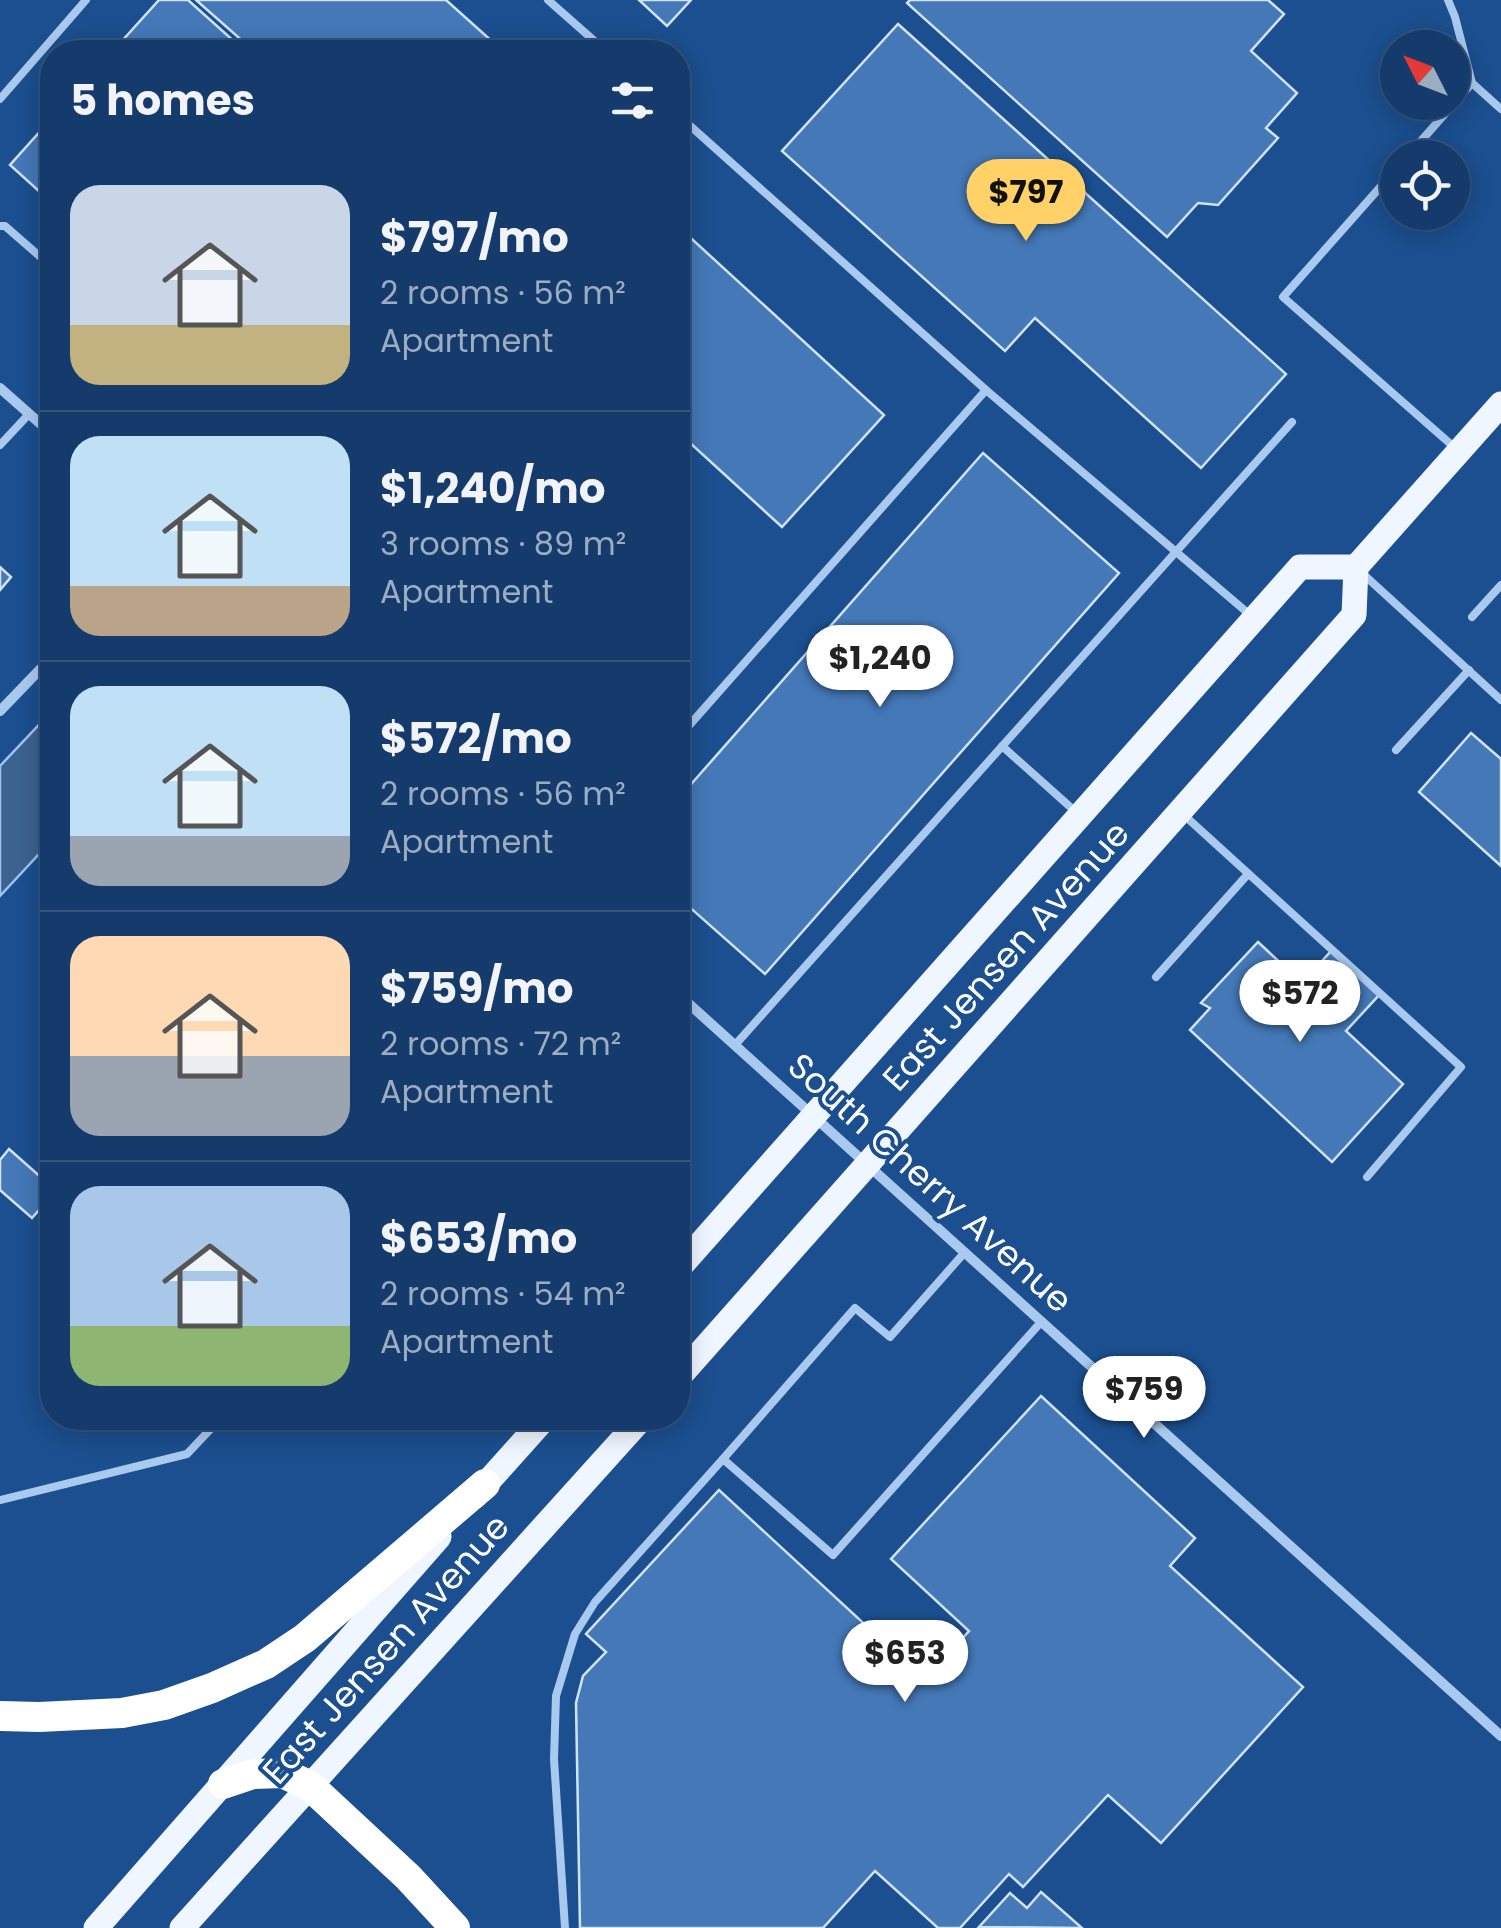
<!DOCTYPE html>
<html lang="en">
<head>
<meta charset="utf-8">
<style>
	:root { --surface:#143b6b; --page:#214673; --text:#f1f3f6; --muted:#9dadc1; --line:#33557e; --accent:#ffd166 }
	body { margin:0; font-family:Poppins,sans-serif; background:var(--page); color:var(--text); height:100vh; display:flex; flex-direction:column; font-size:38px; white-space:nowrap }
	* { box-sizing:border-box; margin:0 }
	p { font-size:32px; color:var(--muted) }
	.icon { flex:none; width:55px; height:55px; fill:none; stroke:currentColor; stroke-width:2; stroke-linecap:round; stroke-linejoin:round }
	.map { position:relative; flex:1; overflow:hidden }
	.sheet { position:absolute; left:40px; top:40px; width:650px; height:1390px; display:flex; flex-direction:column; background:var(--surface); border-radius:40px; box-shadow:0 5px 25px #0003,0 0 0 2px var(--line) }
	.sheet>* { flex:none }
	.needle { width:65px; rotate:312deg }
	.buttons { position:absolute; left:1380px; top:30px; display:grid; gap:20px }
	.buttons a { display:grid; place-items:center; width:90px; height:90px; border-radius:50%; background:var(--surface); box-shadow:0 5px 25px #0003,0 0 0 2px var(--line); font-size:50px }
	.price { position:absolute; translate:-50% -85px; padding:0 22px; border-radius:35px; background:#fff; color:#222; font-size:32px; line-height:65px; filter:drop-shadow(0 2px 5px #0008) }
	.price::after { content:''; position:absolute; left:50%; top:60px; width:30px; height:22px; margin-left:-15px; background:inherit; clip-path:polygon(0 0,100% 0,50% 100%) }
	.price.current { background:var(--accent); color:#111 }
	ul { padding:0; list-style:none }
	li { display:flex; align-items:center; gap:30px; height:250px; padding:0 30px }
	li+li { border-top:2px solid var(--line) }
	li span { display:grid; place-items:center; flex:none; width:280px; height:200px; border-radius:30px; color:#555 }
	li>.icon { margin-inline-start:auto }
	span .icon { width:120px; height:120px; fill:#fffc; stroke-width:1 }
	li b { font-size:42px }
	h2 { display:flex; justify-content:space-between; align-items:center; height:120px; padding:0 30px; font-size:42px }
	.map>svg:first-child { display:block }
	.water { fill:#3c6290; stroke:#9cc4f0; stroke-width:2.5 }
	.building { fill:#4478b7; stroke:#cfe3fa; stroke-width:2.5 }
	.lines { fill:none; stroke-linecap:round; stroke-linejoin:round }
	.service { stroke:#a9c9ee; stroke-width:8 }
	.minor { stroke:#a9c9ee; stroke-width:10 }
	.primary { stroke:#f0f6ff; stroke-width:25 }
	.motorway { stroke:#fff; stroke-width:30 }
	.labels { text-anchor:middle; stroke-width:8; stroke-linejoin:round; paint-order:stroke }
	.street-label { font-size:35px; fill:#fff; stroke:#1b4f8f }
</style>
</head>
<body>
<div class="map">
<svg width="1501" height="1928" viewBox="0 0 1501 1928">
	<rect width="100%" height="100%" fill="#1b4f8f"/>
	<path class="water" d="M52 711V840L0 896V766Z"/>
	<g class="building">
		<path d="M159 0H188L246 52H112Z"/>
		<path d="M196 0H446L504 52H255Z"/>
		<path d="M639 0H691L667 26Z"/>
		<path d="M910 0H1268L1284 14 1251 51 1297 93 1266 128 1278 138 1218 205 1198 203 1167 237 907 3Z"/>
		<path d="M898 24 1286 374 1201 468 1035 318 1005 351 782 151Z"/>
		<path d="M52 118V203L10 165Z"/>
		<path d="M682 230 884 415 782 527 678 432V235Z"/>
		<path d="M983 453 1119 573 765 974 678 897V799Z"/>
		<path d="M0 567 11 577 0 590Z"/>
		<path d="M1471 733 1501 759V866L1419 792Z"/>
		<path d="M1258 942 1302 983 1332 950 1380 994 1346 1031 1403 1084 1332 1162 1190 1030 1210 1008 1201 1003Z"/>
		<path d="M9 1149 52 1187V1195L32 1218 0 1190V1160Z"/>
		<path d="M1041 1396 1195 1538 1170 1566 1303 1687 1161 1843 1108 1795 1023 1887 1009 1874 960 1928H938L875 1871 823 1928H580L576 1703 583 1676 606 1652 586 1634 719 1490 925 1680 969 1631 891 1559Z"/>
		<path d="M1041 1892 1082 1928 979 1927 1010 1893 1027 1908Z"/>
	</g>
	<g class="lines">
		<g class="service">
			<path d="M548 0 607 52"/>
			<path d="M1448 0 1455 17 1472 83"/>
			<path d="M0 99 86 0"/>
			<path d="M678 115 986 390 678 738"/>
			<path d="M1406 158 1472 83 1501 109"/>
			<path d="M1398 167 1283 297 1454 447"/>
			<path d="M0 226H5L52 267"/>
			<path d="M986 390 1249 614"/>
			<path d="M43 426 52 414"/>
			<path d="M0 445 29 414"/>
			<path d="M1363 574 1501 700"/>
			<path d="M1472 617 1501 585"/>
			<path d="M1002 746 1077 813"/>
			<path d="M1396 750 1469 670"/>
			<path d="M1185 816 1461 1067 1367 1177"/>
			<path d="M1156 977 1248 874"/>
			<path d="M735 1045 1292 422"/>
			<path d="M723 1459 855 1308 890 1337 965 1252"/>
			<path d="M0 1500 187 1454 221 1418"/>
			<path d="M565 1928 554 1759 556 1696 575 1634 595 1602 723 1459 833 1555 1042 1321"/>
		</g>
		<g class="minor">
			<path d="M0 388 52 434"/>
			<path d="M0 711 52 657"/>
			<path d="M678 994 1501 1736"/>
		</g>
		<g class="primary">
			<path d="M678 1269 1300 567H1356"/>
			<path d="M678 1378 1354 615 1356 567 1501 404"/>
			<path d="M475 1496 545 1418"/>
			<path d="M96 1928 439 1537"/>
			<path d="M182 1928 642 1418"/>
		</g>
		<g class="motorway">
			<path d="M0 1716 39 1717 122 1713 164 1705 212 1688 266 1664 305 1638 485 1484"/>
			<path d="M223 1784 253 1774 282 1773 309 1785 408 1877 455 1928"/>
		</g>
	</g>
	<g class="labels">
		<g class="street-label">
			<text transform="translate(1006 956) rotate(-48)" y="12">East Jensen Avenue</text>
			<text transform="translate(930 1183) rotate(42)" y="12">South Cherry Avenue</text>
			<text transform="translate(386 1649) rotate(-48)" y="12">East Jensen Avenue</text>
		</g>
	</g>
</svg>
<div class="buttons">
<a><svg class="needle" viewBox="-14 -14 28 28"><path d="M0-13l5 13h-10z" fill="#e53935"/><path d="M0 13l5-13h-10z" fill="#9dadc1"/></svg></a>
<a><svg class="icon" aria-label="locate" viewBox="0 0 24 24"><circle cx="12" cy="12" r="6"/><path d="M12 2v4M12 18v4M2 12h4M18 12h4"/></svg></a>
</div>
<b class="price current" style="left:1026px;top:244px">$797</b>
<b class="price" style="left:880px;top:710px">$1,240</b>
<b class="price" style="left:1300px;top:1045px">$572</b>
<b class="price" style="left:1144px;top:1441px">$759</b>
<b class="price" style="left:905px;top:1705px">$653</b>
<section class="sheet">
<h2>5 homes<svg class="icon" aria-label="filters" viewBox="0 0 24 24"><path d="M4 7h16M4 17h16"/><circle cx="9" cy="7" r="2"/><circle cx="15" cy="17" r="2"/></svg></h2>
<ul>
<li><span style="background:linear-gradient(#c9d6e8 70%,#c2b280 0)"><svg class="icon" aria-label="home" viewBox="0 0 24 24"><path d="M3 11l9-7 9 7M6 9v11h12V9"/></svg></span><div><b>$797/mo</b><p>2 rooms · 56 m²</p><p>Apartment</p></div></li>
<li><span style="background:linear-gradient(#bfe0f5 75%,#b9a48a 0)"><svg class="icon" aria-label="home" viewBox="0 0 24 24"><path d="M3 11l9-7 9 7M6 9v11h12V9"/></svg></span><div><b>$1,240/mo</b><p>3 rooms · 89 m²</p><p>Apartment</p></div></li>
<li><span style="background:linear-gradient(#bfe0f5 75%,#9aa5b1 0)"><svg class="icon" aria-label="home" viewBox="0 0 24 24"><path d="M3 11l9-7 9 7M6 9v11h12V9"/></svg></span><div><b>$572/mo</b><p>2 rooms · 56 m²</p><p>Apartment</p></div></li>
<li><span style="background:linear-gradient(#ffd9b3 60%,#9aa5b1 0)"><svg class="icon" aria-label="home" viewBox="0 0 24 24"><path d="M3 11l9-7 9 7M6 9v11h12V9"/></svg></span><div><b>$759/mo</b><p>2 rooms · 72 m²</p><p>Apartment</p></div></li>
<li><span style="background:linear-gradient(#a9c7e8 70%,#8fb573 0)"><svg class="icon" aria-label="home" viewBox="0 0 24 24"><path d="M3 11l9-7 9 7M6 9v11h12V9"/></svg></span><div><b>$653/mo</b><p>2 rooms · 54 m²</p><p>Apartment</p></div></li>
</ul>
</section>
</div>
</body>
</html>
